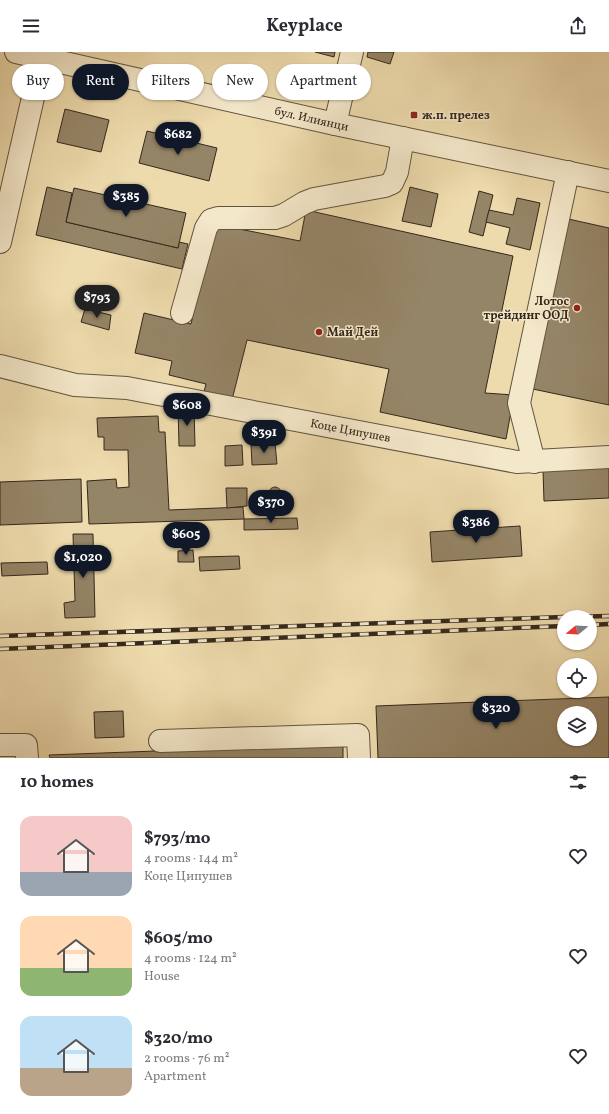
<!DOCTYPE html>
<html lang="en">
<head>
<meta charset="utf-8">
<style>
	:root { --surface:#fff; --page:#f2f2f3; --text:#2b2b33; --muted:#7c7c81; --accent:#111827 }
	body { margin:0; font-family:Vollkorn,serif; background:var(--page); color:var(--text); height:100vh; display:flex; flex-direction:column; font-size:15px; white-space:nowrap }
	* { box-sizing:border-box; margin:0 }
	p { font-size:13px; color:var(--muted) }
	.icon { flex:none; width:22px; height:22px; fill:none; stroke:currentColor; stroke-width:2; stroke-linecap:round; stroke-linejoin:round }
	.map { position:relative; height:706px; overflow:hidden }
	.panel { display:flex; flex-direction:column; background:var(--surface); flex:1 }
	.panel>* { flex:none }
	.top-card { position:absolute; left:12px; top:12px; width:400px; height:36px; display:flex; gap:8px }
	.needle { width:26px; rotate:252deg }
	.tools { position:absolute; left:557px; top:558px; display:grid; gap:8px }
	.tools a { display:grid; place-items:center; width:40px; height:40px; border-radius:50%; background:var(--surface); box-shadow:0 1px 3px #0004; font-size:20px }
	.price { position:absolute; translate:-50% -34px; padding:0 9px; border-radius:14px; background:var(--accent); color:#fff; font-size:13px; line-height:26px; filter:drop-shadow(0 1px 2px #0008) }
	.price::after { content:''; position:absolute; left:50%; top:24px; width:12px; height:9px; margin-left:-6px; background:inherit; clip-path:polygon(0 0,100% 0,50% 100%) }
	.price.on { background:#222; color:#fff }
	ul { padding:0; list-style:none }
	li { display:flex; align-items:center; gap:12px; height:100px; padding:0 20px }
	li span { display:grid; place-items:center; flex:none; width:112px; height:80px; border-radius:12px; color:#555 }
	li>.icon { margin-inline-start:auto }
	span .icon { width:48px; height:48px; fill:#fffc; stroke-width:1 }
	li b { font-size:17px }
	h2 { display:flex; justify-content:space-between; align-items:center; height:48px; padding:0 20px; font-size:17px }
	.chip { padding:0 14px; border-radius:18px; background:var(--surface); box-shadow:0 1px 3px #0004; font-size:14px; line-height:36px }
	.chip.on { background:var(--accent); color:#fff }
	header { display:flex; justify-content:space-between; align-items:center; height:52px; padding:0 20px; background:var(--surface); font-size:18px; font-weight:700 }
	.map>svg:first-child { display:block }
	.building { fill:#958567; stroke:#34281c; fill-rule:evenodd }
	.lines { fill:none; stroke-linecap:round; stroke-linejoin:round }
	.minor-casing { stroke:#625540; stroke-width:24 }
	.minor { stroke:#f4e8ca; stroke-width:22 }
	.rail-casing { stroke:#34281c; stroke-width:4.5 }
	.rail { stroke:#f4e8ca; stroke-width:3; stroke-dasharray:9; stroke-linecap:butt }
	.poi-dot { fill:#8f2418; stroke:#f4e8ca; stroke-width:1.5 }
	.labels { text-anchor:middle; stroke-width:3; stroke-linejoin:round; paint-order:stroke }
	.poi-label { font-size:12px; font-weight:bold; fill:#34281c; stroke:#f4e8ca; text-anchor:start }
	.street-label { font-size:12px; fill:#34281c; stroke:#f4e8ca }
</style>
</head>
<body>
<header><svg class="icon" aria-label="menu" viewBox="0 0 24 24"><path d="M4 6h16M4 12h16M4 18h16"/></svg>Keyplace<svg class="icon" aria-label="share" viewBox="0 0 24 24"><path d="M12 15V3M7 8l5-5 5 5M5 13v7h14v-7"/></svg></header>
<div class="map">
<svg width="609" height="706" viewBox="0 0 609 706">
	<rect width="100%" height="100%" fill="#eedbad"/>
	<filter id="stains"><feTurbulence type="fractalNoise" baseFrequency=".005" numOctaves="4"/><feColorMatrix values="0 0 0 0 .2 0 0 0 0 .09 0 0 0 0 .02 0 0 0 .5 -.17"/></filter>
	<radialGradient id="worn" r=".72"><stop offset=".6" stop-color="#630" stop-opacity="0"/><stop offset="1" stop-color="#630" stop-opacity=".3"/></radialGradient>
	<g class="building">
		<path d="M315 0H335L334 5Z"/>
		<path d="M368 0H394L390 12 367 5Z"/>
		<path d="M65 57 109 68 101 100 57 90Z"/>
		<path d="M147 79 217 96 209 129 139 111Z"/>
		<path d="M47 135 72 141 66 170 178 196 179 190 188 192 182 217 36 183Z"/>
		<path d="M410 135 438 142 431 175 402 169Z"/>
		<path d="M74 136 186 161 178 196 66 170Z"/>
		<path d="M479 139 493 143 483 184 469 180Z"/>
		<path d="M517 146 540 151 530 198 506 192 510 176 486 170 489 158 513 163Z"/>
		<path d="M306 158 513 204 485 341 514 343 506 387 380 360 389 317 247 288 232 348 204 340 206 332 169 323 172 309 135 301 144 261 191 272 214 172 300 189Z"/>
		<path d="M564 166 609 176V353L528 336Z"/>
		<path d="M85 257 111 263 109 278 81 270Z"/>
		<path d="M194 355 195 394H179L178 356Z"/>
		<path d="M158 364 159 380H165L169 458 243 455 244 467 89 472 87 429 116 427 117 436 129 435 128 398H104V385H98L97 366Z"/>
		<path d="M275 391 277 412 252 413 251 393Z"/>
		<path d="M242 393 243 413 225 414V394Z"/>
		<path d="M609 415V446L544 449 543 418Z"/>
		<path d="M81 427 82 470 0 473V430Z"/>
		<circle cx="275" cy="441" r="6"/>
		<path d="M226 436H247V454L227 456Z"/>
		<path d="M297 466 298 477 244 478V467Z"/>
		<path d="M520 474 522 504 432 510 430 480Z"/>
		<path d="M73 482H93L95 565 65 566 64 551 75 549Z"/>
		<path d="M193 498 194 510H178V499Z"/>
		<path d="M239 504 240 517 200 519 199 505Z"/>
		<path d="M47 510 48 522 2 524 1 511Z"/>
		<path d="M609 645V706H378L376 654ZM564 661H590V687H564Z"/>
		<path d="M123 659 124 685 95 686 94 660Z"/>
		<path d="M343 692V706H50L49 703Z"/>
	</g>
	<g class="lines">
		<defs>
			<g id="minor">
				<path id="s1" d="M16 0 335 72 609 129"/>
				<path d="M335 72 352 0"/>
				<path d="M0 190 42 6"/>
				<path d="M182 261 206 176 211 168 218 166H275L284 163 304 151 314 147 385 134 392 131 397 120 403 86"/>
				<path id="s2" d="M0 314 75 333 127 336 517 410 609 405"/>
				<path d="M534 410 519 351 568 120"/>
				<path d="M160 689 358 683 359 706"/>
				<path d="M0 693H26L27 706"/>
			</g>
		</defs>
		<use href="#minor" class="minor-casing"/>
		<use href="#minor" class="minor"/>
		<defs>
			<g id="rail">
				<path d="M566 565 609 564"/>
				<path d="M590 573 609 572"/>
				<path d="M0 584 564 565"/>
				<path d="M0 597 564 574"/>
			</g>
		</defs>
		<use href="#rail" class="rail-casing"/>
		<use href="#rail" class="rail"/>
	</g>
	<g class="poi-dot">
		<rect x="410" y="59" width="8" height="8" rx="2"/>
		<circle cx="577" cy="256" r="4"/>
		<circle cx="319" cy="280" r="4"/>
	</g>
	<g class="labels">
		<g class="poi-label">
			<text x="422" y="67">ж.п. прелез</text>
			<text x="569" y="253" text-anchor="end">Лотос<tspan x="569" dy="14">трейдинг ООД</tspan></text>
			<text x="327" y="284">Май Дей</text>
		</g>
		<g class="street-label">
			<text dy="4" stroke="none"><textPath href="#s1" startOffset="303">бул. Илиянци</textPath></text>
			<text dy="4" stroke="none"><textPath href="#s2" startOffset="357">Коце Ципушев</textPath></text>
		</g>
	</g>
	<rect width="100%" height="100%" filter="url(#stains)"/>
	<rect width="100%" height="100%" fill="url(#worn)"/>
</svg>
<div class="tools">
<a><svg class="needle" viewBox="-14 -14 28 28"><path d="M0-13l5 13h-10z" fill="#e53935"/><path d="M0 13l5-13h-10z" fill="#7c7c81"/></svg></a>
<a><svg class="icon" aria-label="locate" viewBox="0 0 24 24"><circle cx="12" cy="12" r="6"/><path d="M12 2v4M12 18v4M2 12h4M18 12h4"/></svg></a>
<a><svg class="icon" aria-label="layers" viewBox="0 0 24 24"><path d="M12 4l9 5-9 5-9-5zM3 14l9 5 9-5"/></svg></a>
</div>
<b class="price" style="left:178px;top:104px">$682</b>
<b class="price" style="left:126px;top:166px">$385</b>
<b class="price on" style="left:97px;top:267px">$793</b>
<b class="price" style="left:187px;top:375px">$608</b>
<b class="price" style="left:264px;top:402px">$391</b>
<b class="price" style="left:271px;top:472px">$370</b>
<b class="price" style="left:476px;top:492px">$386</b>
<b class="price" style="left:186px;top:504px">$605</b>
<b class="price" style="left:83px;top:527px">$1,020</b>
<b class="price" style="left:496px;top:678px">$320</b>
<div class="top-card">
<a class="chip">Buy</a>
<a class="chip on">Rent</a>
<a class="chip">Filters</a>
<a class="chip">New</a>
<a class="chip">Apartment</a>
</div>
</div>
<section class="panel">
<h2>10 homes<svg class="icon" aria-label="filters" viewBox="0 0 24 24"><path d="M4 7h16M4 17h16"/><circle cx="9" cy="7" r="2"/><circle cx="15" cy="17" r="2"/></svg></h2>
<ul>
<li><span style="background:linear-gradient(#f6c9c9 70%,#9aa5b1 0)"><svg class="icon" aria-label="home" viewBox="0 0 24 24"><path d="M3 11l9-7 9 7M6 9v11h12V9"/></svg></span><div><b>$793/mo</b><p>4 rooms · 144 m²</p><p>Коце Ципушев</p></div><svg class="icon" aria-label="heart" viewBox="0 0 24 24"><path d="M12 20l-8-8c-3-5 5-10 8-4 3-6 11-1 8 4z"/></svg></li>
<li><span style="background:linear-gradient(#ffd9b3 65%,#8fb573 0)"><svg class="icon" aria-label="home" viewBox="0 0 24 24"><path d="M3 11l9-7 9 7M6 9v11h12V9"/></svg></span><div><b>$605/mo</b><p>4 rooms · 124 m²</p><p>House</p></div><svg class="icon" aria-label="heart" viewBox="0 0 24 24"><path d="M12 20l-8-8c-3-5 5-10 8-4 3-6 11-1 8 4z"/></svg></li>
<li><span style="background:linear-gradient(#bfe0f5 65%,#b9a48a 0)"><svg class="icon" aria-label="home" viewBox="0 0 24 24"><path d="M3 11l9-7 9 7M6 9v11h12V9"/></svg></span><div><b>$320/mo</b><p>2 rooms · 76 m²</p><p>Apartment</p></div><svg class="icon" aria-label="heart" viewBox="0 0 24 24"><path d="M12 20l-8-8c-3-5 5-10 8-4 3-6 11-1 8 4z"/></svg></li>
</ul>
</section>
</body>
</html>
